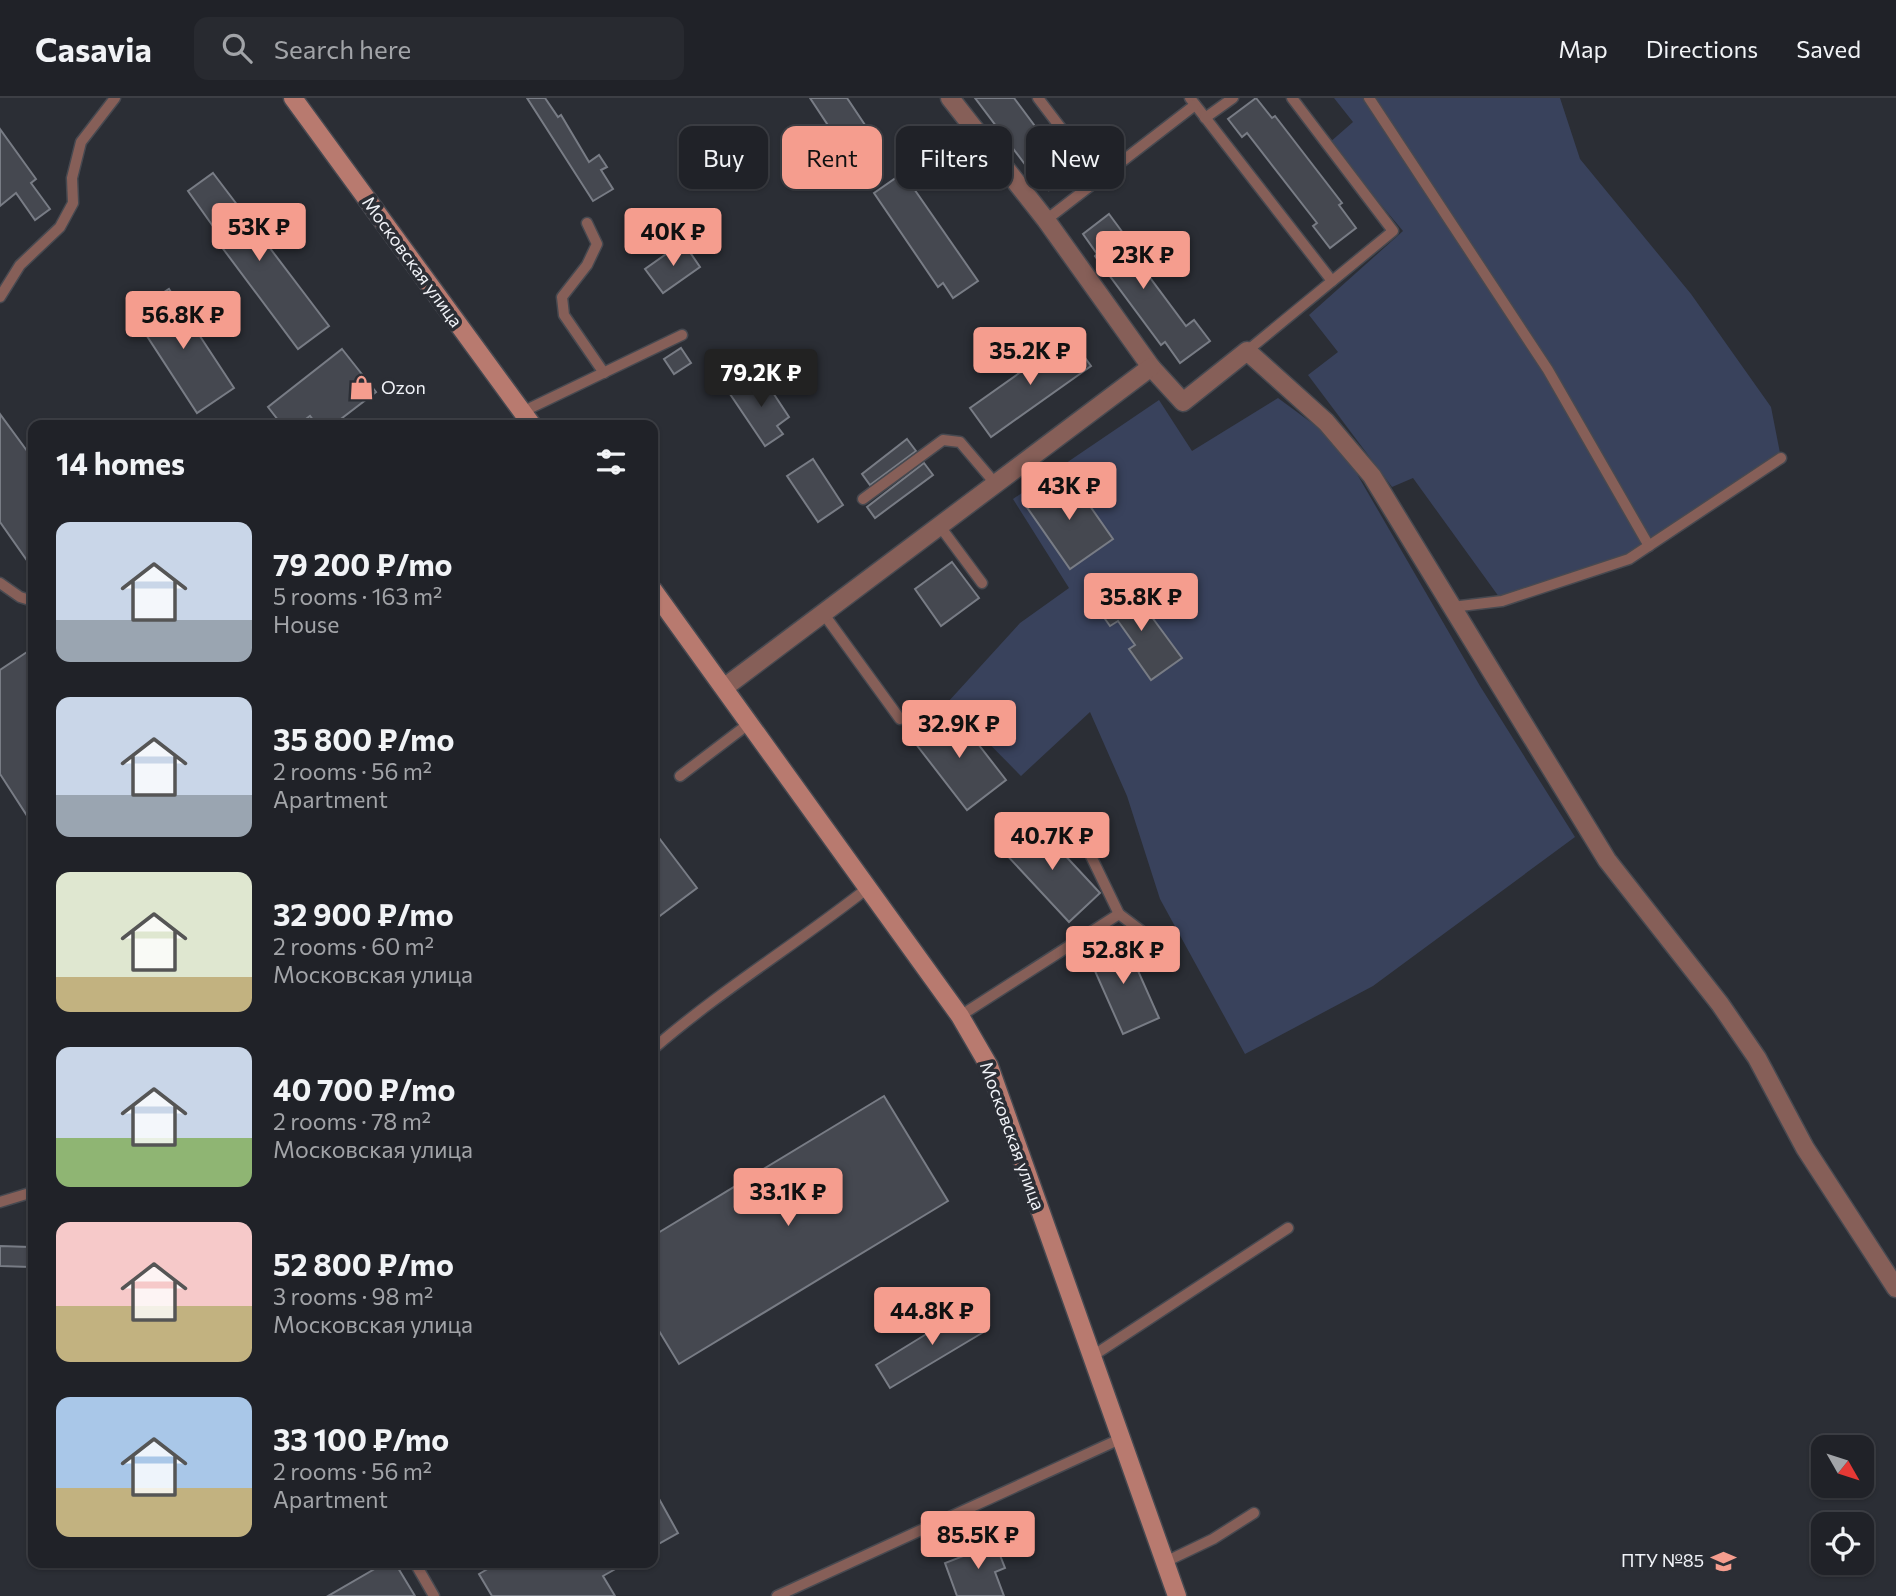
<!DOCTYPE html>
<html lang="en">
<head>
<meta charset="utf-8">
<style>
	:root { --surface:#202228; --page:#282a30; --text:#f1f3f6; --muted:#a2a4a8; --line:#3d3f45; --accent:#f59d8e }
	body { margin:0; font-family:Commissioner,sans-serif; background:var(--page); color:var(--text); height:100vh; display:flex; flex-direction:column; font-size:26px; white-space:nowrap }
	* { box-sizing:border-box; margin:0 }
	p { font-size:23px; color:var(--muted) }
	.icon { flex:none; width:38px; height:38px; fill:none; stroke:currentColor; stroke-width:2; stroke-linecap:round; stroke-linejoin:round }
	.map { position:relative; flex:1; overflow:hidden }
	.details { position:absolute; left:28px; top:322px; width:630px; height:1148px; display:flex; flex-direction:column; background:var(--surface); border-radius:14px; box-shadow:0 2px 5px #0004,0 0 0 2px var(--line) }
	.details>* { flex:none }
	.hud { position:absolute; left:679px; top:28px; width:665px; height:63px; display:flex; gap:14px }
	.needle { width:46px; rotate:129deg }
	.fabs { position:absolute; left:1811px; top:1337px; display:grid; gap:14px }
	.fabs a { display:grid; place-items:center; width:63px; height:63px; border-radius:14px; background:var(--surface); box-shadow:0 2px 5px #0004,0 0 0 2px var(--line); font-size:35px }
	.price { position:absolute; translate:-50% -60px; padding:0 16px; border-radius:7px; background:var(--accent); color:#111; font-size:23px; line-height:46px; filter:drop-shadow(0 2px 4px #0008) }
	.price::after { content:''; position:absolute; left:50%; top:42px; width:21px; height:16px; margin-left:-10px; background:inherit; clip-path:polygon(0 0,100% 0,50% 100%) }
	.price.active { background:#222; color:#fff }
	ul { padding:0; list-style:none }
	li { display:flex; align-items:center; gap:21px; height:175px; padding:0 28px }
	li span { display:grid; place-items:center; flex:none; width:196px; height:140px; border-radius:14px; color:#555 }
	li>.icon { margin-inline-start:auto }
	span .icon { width:84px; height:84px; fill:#fffc; stroke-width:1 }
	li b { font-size:30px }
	h2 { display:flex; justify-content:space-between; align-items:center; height:84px; padding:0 28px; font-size:30px }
	.pill { padding:0 24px; border-radius:14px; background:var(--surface); box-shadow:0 2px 5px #0004,0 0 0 2px var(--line); font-size:24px; line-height:63px }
	.pill.active { background:var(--accent); color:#111 }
	header { display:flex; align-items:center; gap:42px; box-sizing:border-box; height:98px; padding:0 35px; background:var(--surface); border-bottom:2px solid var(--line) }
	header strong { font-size:33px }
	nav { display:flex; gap:38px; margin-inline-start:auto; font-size:24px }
	.search { width:490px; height:63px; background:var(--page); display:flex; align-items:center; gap:18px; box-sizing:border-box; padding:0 24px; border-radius:14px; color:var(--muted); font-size:26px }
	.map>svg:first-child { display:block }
	.green { fill:#39425c }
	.building { fill:#454850; stroke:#787c85; stroke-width:2 }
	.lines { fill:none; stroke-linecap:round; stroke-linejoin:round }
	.lane-casing { stroke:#474950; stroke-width:13 }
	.street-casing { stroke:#474950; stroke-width:21 }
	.secondary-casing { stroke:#474950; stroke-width:21 }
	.lane { stroke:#865f58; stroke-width:10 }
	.street { stroke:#865f58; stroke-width:18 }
	.secondary { stroke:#b87a6f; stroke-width:18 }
	.labels { text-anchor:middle; stroke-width:7; stroke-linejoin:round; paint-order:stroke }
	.street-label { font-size:18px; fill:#f0f2f7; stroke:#2b2e35 }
	.poi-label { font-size:18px; fill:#f0f2f7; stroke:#2b2e35; text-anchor:start }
</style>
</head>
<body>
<header>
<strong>Casavia</strong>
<div class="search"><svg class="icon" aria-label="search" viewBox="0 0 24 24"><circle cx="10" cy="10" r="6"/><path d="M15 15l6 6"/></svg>Search here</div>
<nav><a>Map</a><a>Directions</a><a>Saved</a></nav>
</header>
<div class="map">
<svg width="1896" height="1498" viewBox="0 0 1896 1498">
	<rect width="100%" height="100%" fill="#2b2e35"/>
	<g class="green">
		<path d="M1334 0H1560L1580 61 1691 196 1771 309 1781 360 1629 461 1502 503 1413 380 1392 389 1308 277 1338 254 1309 217 1403 133 1329 45 1353 24Z"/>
		<path d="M1278 300 1339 345 1480 588 1575 739 1373 888 1245 956 1160 801 1127 698 1090 614 1021 678 948 604 1020 525 1069 490 1013 401 1159 302 1192 353Z"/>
	</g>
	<g class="building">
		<path d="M527 0H545L558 19 561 17 589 64 599 57 607 69 601 72 613 91 593 103Z"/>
		<path d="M810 0H847L871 36 845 53Z"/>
		<path d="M975 0H1014L1055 55 1063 49 1079 70 1049 92 1034 71 1030 73Z"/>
		<path d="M1256 0 1272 20 1275 18 1342 105 1339 107 1356 130 1330 150 1313 128 1317 125 1247 35 1242 39 1228 21Z"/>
		<path d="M0 31 36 81 31 85 50 111 35 122 16 95 0 108Z"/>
		<path d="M213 75 329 228 298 251 218 144 222 141 188 93Z"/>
		<path d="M903 75 978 183 953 200 943 185 938 189 874 95Z"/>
		<path d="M1109 116 1123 135 1119 138 1186 228 1194 222 1210 243 1180 265 1165 244 1161 247 1095 158 1097 156 1083 136Z"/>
		<path d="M683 144 700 169 663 195 645 171Z"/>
		<path d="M169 191 234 290 197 315 132 215Z"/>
		<path d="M1070 239 1091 268 991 339 970 310Z"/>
		<path d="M681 250 691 265 674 276 664 261Z"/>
		<path d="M342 251 376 294 333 327H317L310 318 298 327H282L268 309Z"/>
		<path d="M760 275 789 319 777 328 783 336 765 348 730 296Z"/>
		<path d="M0 316 33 361V471L0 424Z"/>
		<path d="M907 341 916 353 870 387 862 376Z"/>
		<path d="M813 361 843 407 818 424 787 378Z"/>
		<path d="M924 365 933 377 875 420 867 409Z"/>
		<path d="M1069 378 1113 441 1070 471 1026 408Z"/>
		<path d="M952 464 979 500 941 528 915 491Z"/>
		<path d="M1129 488 1182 560 1151 582 1129 551 1135 547 1118 523 1110 528 1098 511Z"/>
		<path d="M33 550V727L0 676V572Z"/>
		<path d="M951 611 1006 682 967 712 912 641Z"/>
		<path d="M1034 724 1100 795 1069 824 1003 753Z"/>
		<path d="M653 732 697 790 653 823Z"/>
		<path d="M1123 839 1159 920 1123 936 1087 855Z"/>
		<path d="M884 998 948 1103 679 1266 653 1223V1138Z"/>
		<path d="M0 1148 30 1149V1169L0 1168Z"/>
		<path d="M972 1208 987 1232 890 1290 876 1267Z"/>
		<path d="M653 1390 678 1435 653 1449Z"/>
		<path d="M992 1437 1005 1470 995 1474 1004 1498H957L945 1465 979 1452 976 1443Z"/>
		<path d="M385 1465H395L415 1498H328Z"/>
		<path d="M498 1465H626L603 1478 615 1498H492L479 1476Z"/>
	</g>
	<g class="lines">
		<defs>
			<g id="lane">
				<path d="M1038 0 1099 80"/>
				<path d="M1190 0 1332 183"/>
				<path d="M1369 0 1548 272 1649 448"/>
				<path d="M1205 20 1233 0"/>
				<path d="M1046 122 1195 7"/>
				<path d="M587 125 597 146 587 167 562 199 564 217 604 275"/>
				<path d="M0 199 20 167 60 129 73 105 72 80 81 44 115 0"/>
				<path d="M1247 253 1393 133 1292 0"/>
				<path d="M522 314 682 237"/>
				<path d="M863 401 943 342 960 344 994 384"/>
				<path d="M939 427 982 485"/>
				<path d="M0 485 20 499 33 503"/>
				<path d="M1452 509 1502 503 1629 461 1781 360"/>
				<path d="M823 515 900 621"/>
				<path d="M680 678 751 624"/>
				<path d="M1074 723 1119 816"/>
				<path d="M960 918 1119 816 1152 841"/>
				<path d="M653 951C721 892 798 845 869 789"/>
				<path d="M0 1104 33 1094"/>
				<path d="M1091 1259 1288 1130"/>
				<path d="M1165 1464 1213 1441 1254 1415"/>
				<path d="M415 1465 434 1498"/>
				<path d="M777 1498 1120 1341"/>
			</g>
			<g id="street">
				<path d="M950 0 1046 122 1151 269 1183 304 1247 253 1326 324 1372 378 1607 762 1720 906 1757 960 1805 1050 1896 1190"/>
				<path d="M725 589 1151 269"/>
			</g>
			<g id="secondary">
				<path d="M293 0 532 327"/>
				<path d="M653 492 960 918 989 968 1177 1498"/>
			</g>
		</defs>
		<use href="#lane" class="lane-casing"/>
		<use href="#street" class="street-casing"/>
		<use href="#secondary" class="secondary-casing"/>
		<use href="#lane" class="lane"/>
		<use href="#street" class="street"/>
		<use href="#secondary" class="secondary"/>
	</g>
	<defs>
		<symbol id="shop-bare" viewBox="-9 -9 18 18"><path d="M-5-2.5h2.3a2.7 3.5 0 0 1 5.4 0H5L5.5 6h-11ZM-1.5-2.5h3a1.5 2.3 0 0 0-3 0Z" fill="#f59d8e" stroke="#2b2e35" stroke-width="2.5" paint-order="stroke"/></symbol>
		<symbol id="university-bare" viewBox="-9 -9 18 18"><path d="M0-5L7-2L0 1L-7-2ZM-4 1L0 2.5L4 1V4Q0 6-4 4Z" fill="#f59d8e" stroke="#2b2e35" stroke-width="2.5" paint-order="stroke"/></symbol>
	</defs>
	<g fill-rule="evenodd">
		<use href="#shop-bare" x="344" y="272" width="35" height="35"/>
		<use href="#university-bare" x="1706" y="1446" width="35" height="35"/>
	</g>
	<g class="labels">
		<g class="street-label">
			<text transform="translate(412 164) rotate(54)" y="6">Московская улица</text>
			<text transform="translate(1012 1038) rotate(70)" y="6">Московская улица</text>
		</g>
		<g class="poi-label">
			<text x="381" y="296">Ozon</text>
			<text x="1704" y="1469" text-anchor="end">ПТУ №85</text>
		</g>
	</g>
</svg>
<div class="fabs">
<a><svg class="needle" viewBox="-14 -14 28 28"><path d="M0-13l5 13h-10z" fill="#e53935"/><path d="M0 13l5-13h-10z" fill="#a2a4a8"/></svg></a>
<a><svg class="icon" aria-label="locate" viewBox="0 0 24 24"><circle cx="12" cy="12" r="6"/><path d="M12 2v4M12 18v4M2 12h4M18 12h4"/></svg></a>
</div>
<b class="price" style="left:259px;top:165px">53K ₽</b>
<b class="price" style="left:673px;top:170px">40K ₽</b>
<b class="price" style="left:1143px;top:193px">23K ₽</b>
<b class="price" style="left:183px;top:253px">56.8K ₽</b>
<b class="price" style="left:1030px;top:289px">35.2K ₽</b>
<b class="price active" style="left:761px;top:311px">79.2K ₽</b>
<b class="price" style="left:1069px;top:424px">43K ₽</b>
<b class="price" style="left:1141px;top:535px">35.8K ₽</b>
<b class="price" style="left:959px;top:662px">32.9K ₽</b>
<b class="price" style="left:1052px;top:774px">40.7K ₽</b>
<b class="price" style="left:1123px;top:888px">52.8K ₽</b>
<b class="price" style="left:788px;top:1130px">33.1K ₽</b>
<b class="price" style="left:932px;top:1249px">44.8K ₽</b>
<b class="price" style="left:978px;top:1473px">85.5K ₽</b>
<div class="hud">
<a class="pill">Buy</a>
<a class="pill active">Rent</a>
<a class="pill">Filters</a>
<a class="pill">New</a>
</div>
<section class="details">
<h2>14 homes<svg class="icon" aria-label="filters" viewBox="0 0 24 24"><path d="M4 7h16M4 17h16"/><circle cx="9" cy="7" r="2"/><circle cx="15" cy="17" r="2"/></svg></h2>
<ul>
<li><span style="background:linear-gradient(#c9d6e8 70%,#9aa5b1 0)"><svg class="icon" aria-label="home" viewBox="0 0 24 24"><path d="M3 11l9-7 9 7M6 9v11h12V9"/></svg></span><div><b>79 200 ₽/mo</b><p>5 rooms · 163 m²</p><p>House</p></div></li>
<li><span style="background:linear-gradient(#c9d6e8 70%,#9aa5b1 0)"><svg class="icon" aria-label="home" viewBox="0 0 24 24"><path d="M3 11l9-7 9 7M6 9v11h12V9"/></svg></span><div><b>35 800 ₽/mo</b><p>2 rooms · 56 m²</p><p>Apartment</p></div></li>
<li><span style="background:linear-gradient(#dfe7d0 75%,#c2b280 0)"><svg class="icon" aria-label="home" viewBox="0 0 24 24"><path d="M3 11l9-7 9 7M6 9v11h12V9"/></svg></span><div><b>32 900 ₽/mo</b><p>2 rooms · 60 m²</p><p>Московская улица</p></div></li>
<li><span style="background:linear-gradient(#c9d6e8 65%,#8fb573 0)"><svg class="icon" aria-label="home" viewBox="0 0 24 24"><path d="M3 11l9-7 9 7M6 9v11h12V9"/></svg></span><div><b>40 700 ₽/mo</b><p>2 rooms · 78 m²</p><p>Московская улица</p></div></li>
<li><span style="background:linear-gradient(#f6c9c9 60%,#c2b280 0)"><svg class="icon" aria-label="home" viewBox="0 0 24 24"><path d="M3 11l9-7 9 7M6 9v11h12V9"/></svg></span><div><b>52 800 ₽/mo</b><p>3 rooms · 98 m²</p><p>Московская улица</p></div></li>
<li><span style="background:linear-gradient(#a9c7e8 65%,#c2b280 0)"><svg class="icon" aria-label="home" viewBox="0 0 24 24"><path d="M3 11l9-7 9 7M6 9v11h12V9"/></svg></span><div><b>33 100 ₽/mo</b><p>2 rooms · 56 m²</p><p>Apartment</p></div></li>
</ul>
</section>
</div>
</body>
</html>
